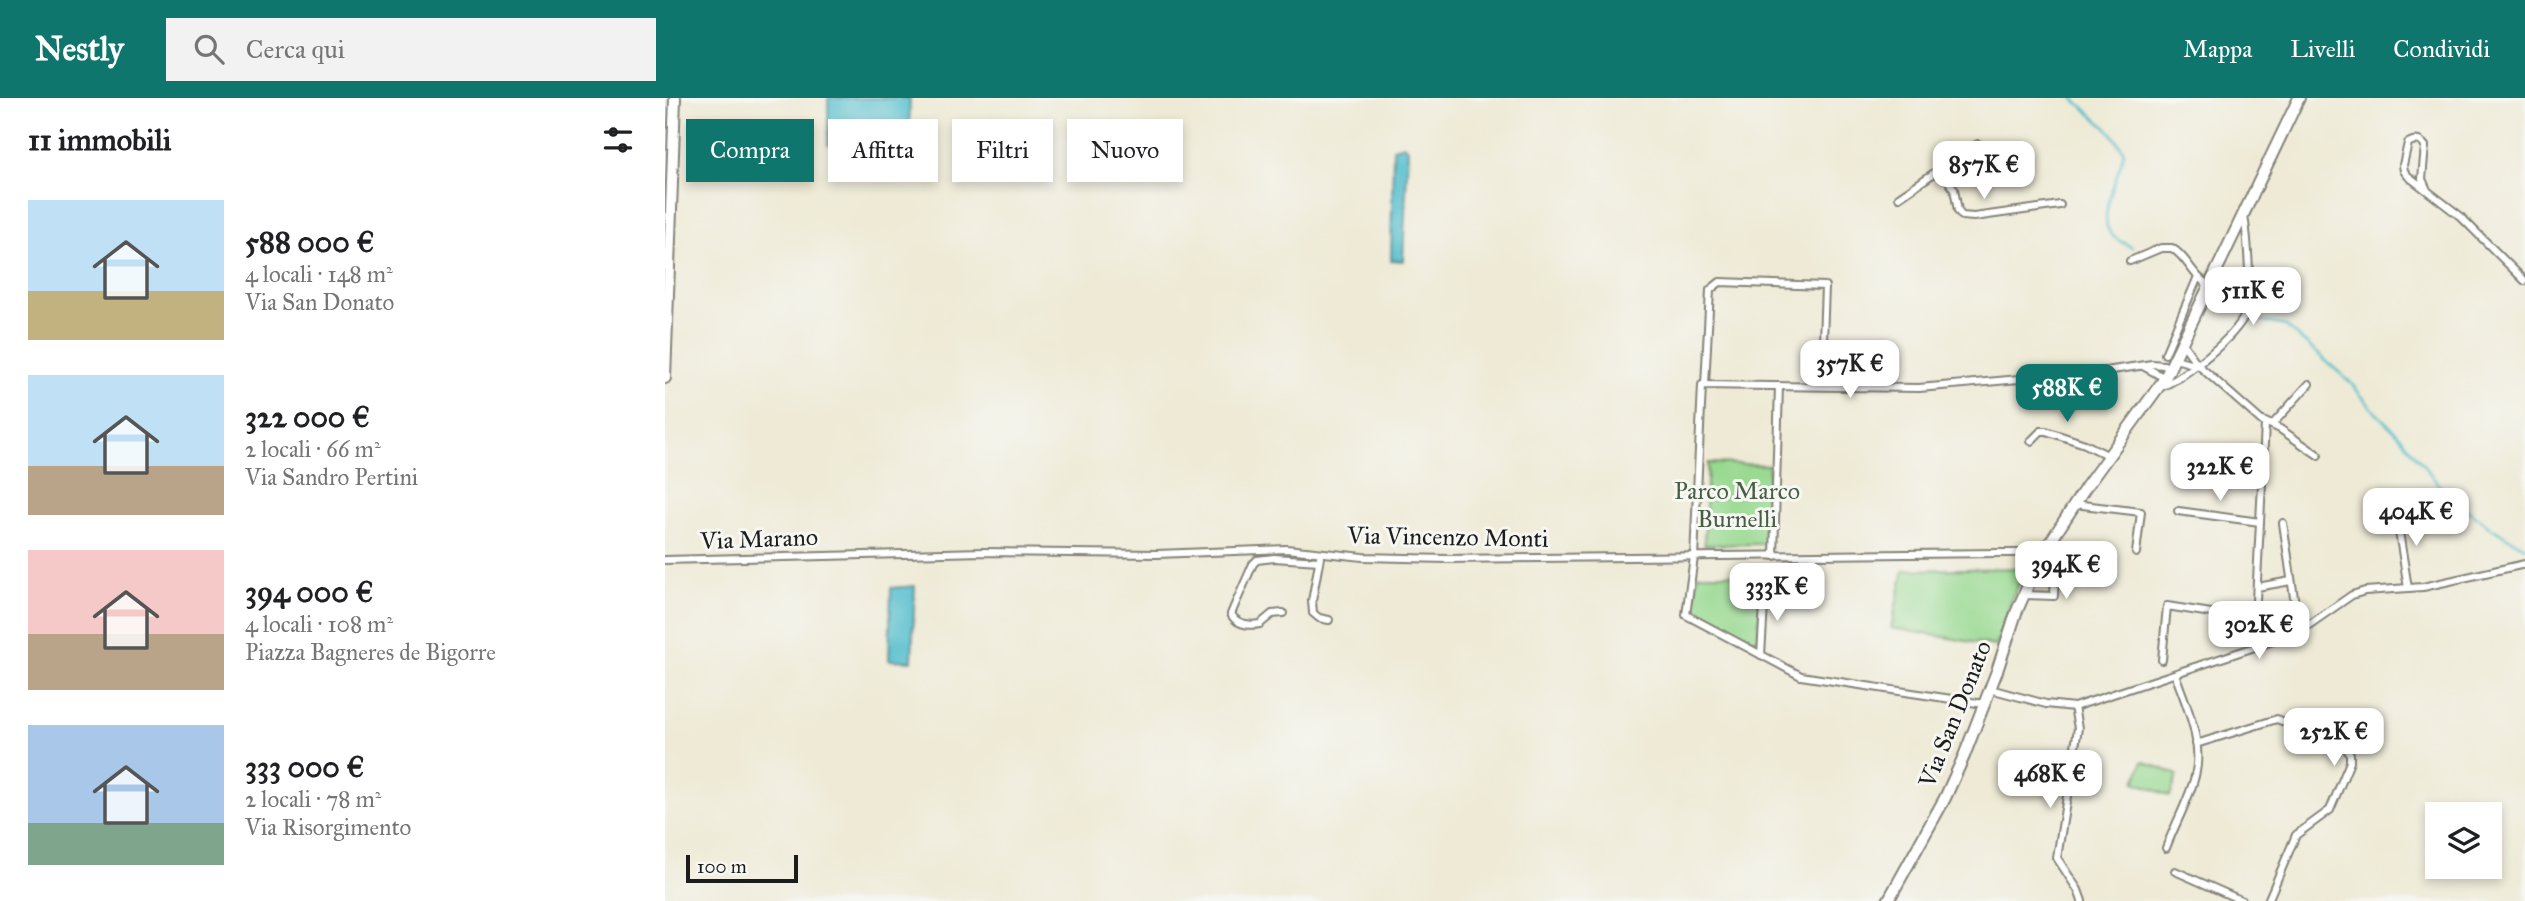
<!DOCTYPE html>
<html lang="it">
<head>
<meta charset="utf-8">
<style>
	:root { --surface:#fff; --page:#f2f2f2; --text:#202124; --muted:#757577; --accent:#0f766e }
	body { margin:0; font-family:"IM FELL Great Primer",serif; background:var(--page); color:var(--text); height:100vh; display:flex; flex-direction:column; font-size:26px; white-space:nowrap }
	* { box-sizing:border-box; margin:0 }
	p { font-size:23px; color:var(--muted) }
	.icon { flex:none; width:38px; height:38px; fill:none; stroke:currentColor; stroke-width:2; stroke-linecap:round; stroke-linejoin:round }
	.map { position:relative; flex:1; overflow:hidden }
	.drawer { display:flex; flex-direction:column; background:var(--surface); width:665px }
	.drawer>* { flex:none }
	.hud { position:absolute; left:21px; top:21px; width:665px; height:63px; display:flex; gap:14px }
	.tools { position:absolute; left:1760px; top:704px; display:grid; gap:14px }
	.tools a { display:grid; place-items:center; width:77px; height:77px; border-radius:0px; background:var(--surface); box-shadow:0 4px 10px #0003; font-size:35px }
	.scale { position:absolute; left:21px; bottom:18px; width:112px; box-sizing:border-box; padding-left:7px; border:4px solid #1c1c1c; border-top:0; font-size:19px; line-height:24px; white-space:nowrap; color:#1c1c1c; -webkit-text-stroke:5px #f6f6f2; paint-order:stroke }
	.price { position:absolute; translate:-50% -60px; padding:0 16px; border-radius:14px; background:#fff; color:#222; font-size:23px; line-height:46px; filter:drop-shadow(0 2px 4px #0008) }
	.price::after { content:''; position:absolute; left:50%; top:42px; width:21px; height:16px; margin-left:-10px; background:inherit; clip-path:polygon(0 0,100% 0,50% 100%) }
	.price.active { background:var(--accent); color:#fff }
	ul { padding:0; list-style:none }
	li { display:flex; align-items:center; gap:21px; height:175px; padding:0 28px }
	li span { display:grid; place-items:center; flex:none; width:196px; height:140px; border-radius:0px; color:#555 }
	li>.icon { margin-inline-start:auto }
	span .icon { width:84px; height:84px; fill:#fffc; stroke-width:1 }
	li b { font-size:30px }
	h2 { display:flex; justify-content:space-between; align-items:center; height:84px; padding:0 28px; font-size:30px }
	.chip { padding:0 24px; border-radius:0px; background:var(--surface); box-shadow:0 4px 10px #0003; font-size:24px; line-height:63px }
	.chip.active { background:var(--accent); color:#fff }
	header { display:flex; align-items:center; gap:42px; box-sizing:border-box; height:98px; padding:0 35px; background:var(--accent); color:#fff }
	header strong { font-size:33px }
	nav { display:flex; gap:38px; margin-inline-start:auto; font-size:24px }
	.search { width:490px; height:63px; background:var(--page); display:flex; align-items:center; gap:18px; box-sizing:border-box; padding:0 24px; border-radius:0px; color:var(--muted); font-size:26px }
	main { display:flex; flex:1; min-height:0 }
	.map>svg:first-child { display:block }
	.green { fill:#98d990; stroke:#5a7a56; stroke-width:2 }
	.water { fill:#52becd; stroke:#376d74; stroke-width:2 }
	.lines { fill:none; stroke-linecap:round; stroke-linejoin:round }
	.stream { stroke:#52becd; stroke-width:2.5 }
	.street-casing { stroke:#858379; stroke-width:10 }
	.primary-casing { stroke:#858379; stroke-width:14 }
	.street { stroke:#fff; stroke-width:6 }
	.primary { stroke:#fff; stroke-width:10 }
	.labels { text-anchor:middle; stroke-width:6; stroke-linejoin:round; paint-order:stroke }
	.park-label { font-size:24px; fill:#475e45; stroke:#f6f6f2 }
	.street-label { font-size:24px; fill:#1c1c1c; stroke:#f6f6f2 }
</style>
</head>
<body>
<header>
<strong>Nestly</strong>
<div class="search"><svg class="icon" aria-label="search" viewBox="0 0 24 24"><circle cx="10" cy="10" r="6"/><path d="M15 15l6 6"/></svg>Cerca qui</div>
<nav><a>Mappa</a><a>Livelli</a><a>Condividi</a></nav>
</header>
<main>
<section class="drawer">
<h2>11 immobili<svg class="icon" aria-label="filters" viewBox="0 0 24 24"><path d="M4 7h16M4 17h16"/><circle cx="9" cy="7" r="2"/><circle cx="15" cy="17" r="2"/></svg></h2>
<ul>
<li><span style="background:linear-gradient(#bfe0f5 65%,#c2b280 0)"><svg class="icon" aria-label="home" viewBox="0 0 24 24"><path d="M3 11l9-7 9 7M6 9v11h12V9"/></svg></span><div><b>588 000 €</b><p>4 locali · 148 m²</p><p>Via San Donato</p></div></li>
<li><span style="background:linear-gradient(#bfe0f5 65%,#b9a48a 0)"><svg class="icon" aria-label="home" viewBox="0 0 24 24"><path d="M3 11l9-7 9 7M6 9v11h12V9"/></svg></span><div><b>322 000 €</b><p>2 locali · 66 m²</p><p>Via Sandro Pertini</p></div></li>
<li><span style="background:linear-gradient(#f6c9c9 60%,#b9a48a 0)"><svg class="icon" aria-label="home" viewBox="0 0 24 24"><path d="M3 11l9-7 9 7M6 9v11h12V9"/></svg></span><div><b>394 000 €</b><p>4 locali · 108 m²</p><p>Piazza Bagneres de Bigorre</p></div></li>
<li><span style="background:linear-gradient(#a9c7e8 70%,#7fa58c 0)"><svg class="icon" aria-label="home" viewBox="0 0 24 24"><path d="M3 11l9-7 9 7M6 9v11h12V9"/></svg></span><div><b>333 000 €</b><p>2 locali · 78 m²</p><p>Via Risorgimento</p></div></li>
</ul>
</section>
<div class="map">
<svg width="1860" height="803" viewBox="0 0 1860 803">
	<rect width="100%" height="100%" fill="#f6f6f2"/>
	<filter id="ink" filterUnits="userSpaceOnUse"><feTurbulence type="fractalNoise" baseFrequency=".0143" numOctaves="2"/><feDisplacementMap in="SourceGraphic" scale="14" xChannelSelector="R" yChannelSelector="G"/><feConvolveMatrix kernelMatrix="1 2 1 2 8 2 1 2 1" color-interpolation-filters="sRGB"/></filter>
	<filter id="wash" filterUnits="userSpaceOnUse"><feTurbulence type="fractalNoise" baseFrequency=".00686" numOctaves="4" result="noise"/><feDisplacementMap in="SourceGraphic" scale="28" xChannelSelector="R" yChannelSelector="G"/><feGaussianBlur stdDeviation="1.57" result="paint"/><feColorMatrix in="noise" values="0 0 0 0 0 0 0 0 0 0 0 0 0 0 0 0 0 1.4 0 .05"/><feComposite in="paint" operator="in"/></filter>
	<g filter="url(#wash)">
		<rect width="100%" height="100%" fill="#eeead6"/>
		<g class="green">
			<path d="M1043 365 1104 367 1100 446 1039 447Z"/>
			<path d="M1362 470 1348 498 1331 548 1226 530 1239 472Z"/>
			<path d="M1033 476H1097L1092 544 1029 510Z"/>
			<path d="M1478 663 1513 677 1505 698 1470 684Z"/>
		</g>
		<g class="water">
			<path d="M163 0H245L244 48 163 47Z"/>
			<path d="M738 47 743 51 738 163 726 162 728 50Z"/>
			<path d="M250 488 247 563 224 562 226 490Z"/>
		</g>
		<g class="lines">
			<g class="stream">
				<path d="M1408 0 1446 34 1459 53C1456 74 1433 114 1444 133 1448 141 1459 145 1467 149"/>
				<path d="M1551 194 1589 221 1621 228 1684 283 1711 315 1736 339 1782 397 1828 431 1860 449"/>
			</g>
		</g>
	</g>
	<g filter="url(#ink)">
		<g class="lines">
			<defs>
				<g id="street">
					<path d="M1313 46 1275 71 1289 91 1293 113 1297 118 1309 119 1395 107"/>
					<path d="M1762 92 1757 81 1760 48C1755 41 1750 41 1743 45L1738 67 1739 73 1743 78 1795 118 1860 183"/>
					<path d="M1234 99 1275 71"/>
					<path d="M1465 163 1496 150H1507C1524 161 1526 177 1545 188"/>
					<path d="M1518 246 1533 267 1600 326 1590 522 1593 549"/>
					<path d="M1500 256 1532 181"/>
					<path d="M1510 261 1532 267"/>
					<path d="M1478 268 1500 280"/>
					<path d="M1040 287 1045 192 1055 184 1160 188 1158 243 1164 248H1217"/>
					<path d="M1496 289C1521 278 1569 241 1581 215 1588 201 1582 135 1579 118"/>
					<path d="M1598 323 1615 331 1653 357"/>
					<path d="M1607 327 1644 286"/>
					<path d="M1366 343 1376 333H1381L1420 346 1444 358"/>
					<path d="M1409 406 1476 414 1471 455"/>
					<path d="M1513 413 1595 424"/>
					<path d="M1731 415 1743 490"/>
					<path d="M1618 425 1632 520"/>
					<path d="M1109 458 1114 288"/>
					<path d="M655 459 647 503 648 515 654 520 664 522"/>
					<path d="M0 462 319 454 492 456 621 451 698 459 782 461 1334 455H1365L1375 460"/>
					<path d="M1592 489 1626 483"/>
					<path d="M1358 497 1389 498 1391 457"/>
					<path d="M618 515 607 516 595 526C583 528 572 527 566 516L569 509 588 466 592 462 609 460 654 463"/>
					<path d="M1096 557 1100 491"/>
					<path d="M1497 562 1502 508 1590 522"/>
					<path d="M1325 591 1381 606 1409 609 1617 540 1641 529 1687 497 1700 493 1758 489 1860 466"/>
					<path d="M1319 606 1136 578 1021 517 1029 459 1037 287 1254 290 1434 274 1487 266 1499 267 1504 272"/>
					<path d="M1409 609 1413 630 1392 760 1413 792 1417 803"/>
					<path d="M1531 646 1612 621 1681 650 1685 656V664L1665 712 1631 737 1603 803"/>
					<path d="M1501 750C1510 726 1524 702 1530 678 1539 644 1521 607 1510 576"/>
					<path d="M1510 773 1578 803"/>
				</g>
				<g id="primary">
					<path d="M0 280 10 0"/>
					<path d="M1223 803 1280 700 1299 658 1332 573 1351 515 1375 460 1421 389 1500 280 1634 0"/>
				</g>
			</defs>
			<use href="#street" class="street-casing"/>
			<use href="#primary" class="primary-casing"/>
			<use href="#street" class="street"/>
			<use href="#primary" class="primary"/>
		</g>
	</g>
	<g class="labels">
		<g class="park-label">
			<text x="1072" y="401">Parco Marco<tspan x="1072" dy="28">Burnelli</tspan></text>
		</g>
		<g class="street-label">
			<text transform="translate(783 439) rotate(1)" y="8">Via Vincenzo Monti</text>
			<text transform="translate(94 441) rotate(-2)" y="8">Via Marano</text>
			<text transform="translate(1290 616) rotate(-68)" y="8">Via San Donato</text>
		</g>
	</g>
</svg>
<div class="tools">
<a><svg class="icon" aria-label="layers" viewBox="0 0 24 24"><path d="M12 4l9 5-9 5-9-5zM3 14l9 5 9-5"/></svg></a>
</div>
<div class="scale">100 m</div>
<b class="price" style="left:1319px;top:103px">857K €</b>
<b class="price" style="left:1588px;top:229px">511K €</b>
<b class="price" style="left:1185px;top:302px">357K €</b>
<b class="price active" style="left:1402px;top:326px">588K €</b>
<b class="price" style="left:1555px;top:405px">322K €</b>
<b class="price" style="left:1751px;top:450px">404K €</b>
<b class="price" style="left:1401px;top:503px">394K €</b>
<b class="price" style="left:1112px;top:525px">333K €</b>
<b class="price" style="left:1594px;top:563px">302K €</b>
<b class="price" style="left:1669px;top:670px">252K €</b>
<b class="price" style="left:1385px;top:712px">468K €</b>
<div class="hud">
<a class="chip active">Compra</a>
<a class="chip">Affitta</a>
<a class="chip">Filtri</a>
<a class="chip">Nuovo</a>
</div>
</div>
</main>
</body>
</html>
